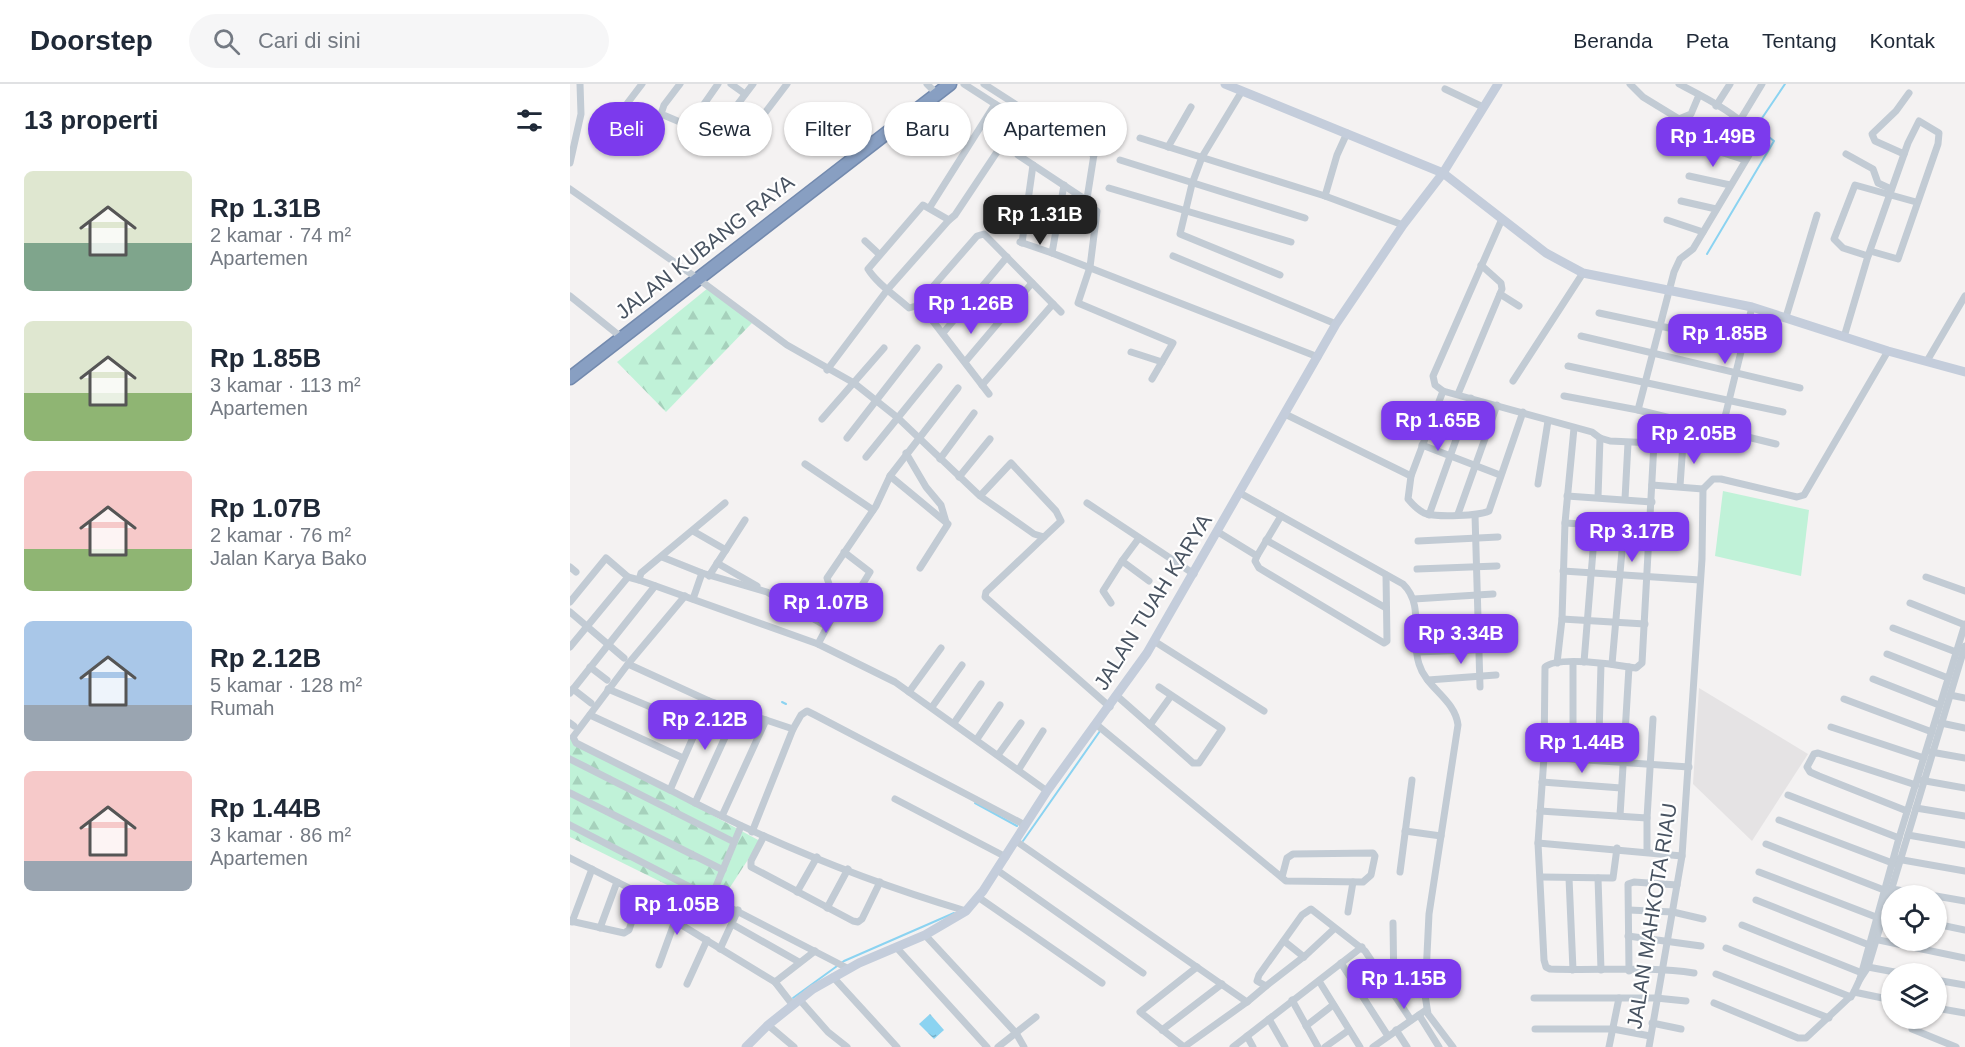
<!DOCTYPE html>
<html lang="id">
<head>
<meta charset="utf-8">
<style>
	:root { --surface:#fff; --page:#f6f6f7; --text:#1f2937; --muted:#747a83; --line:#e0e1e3; --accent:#7c3aed }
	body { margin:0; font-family:Arial,sans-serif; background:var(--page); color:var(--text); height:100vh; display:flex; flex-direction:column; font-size:22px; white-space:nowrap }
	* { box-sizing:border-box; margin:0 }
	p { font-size:20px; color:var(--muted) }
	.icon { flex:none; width:33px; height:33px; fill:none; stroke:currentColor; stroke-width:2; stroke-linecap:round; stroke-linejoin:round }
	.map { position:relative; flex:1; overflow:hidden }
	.side { display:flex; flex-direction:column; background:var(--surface); width:570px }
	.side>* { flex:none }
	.top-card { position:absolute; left:18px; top:18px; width:570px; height:54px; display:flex; gap:12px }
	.buttons { position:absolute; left:1311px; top:801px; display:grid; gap:12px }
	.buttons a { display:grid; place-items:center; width:66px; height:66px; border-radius:50%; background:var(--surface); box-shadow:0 2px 4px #0004; font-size:30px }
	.price { position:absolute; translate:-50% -51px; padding:0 14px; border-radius:12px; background:var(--accent); color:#fff; font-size:20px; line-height:39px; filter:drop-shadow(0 2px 3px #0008) }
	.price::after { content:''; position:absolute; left:50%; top:36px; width:18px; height:14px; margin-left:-9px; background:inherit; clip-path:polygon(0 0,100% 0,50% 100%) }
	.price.on { background:#222; color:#fff }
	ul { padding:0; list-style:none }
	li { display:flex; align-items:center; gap:18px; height:150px; padding:0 24px }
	li span { display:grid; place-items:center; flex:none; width:168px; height:120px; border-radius:9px; color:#555 }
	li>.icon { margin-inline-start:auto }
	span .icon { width:72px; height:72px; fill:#fffc; stroke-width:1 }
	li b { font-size:26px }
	h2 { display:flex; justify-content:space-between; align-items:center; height:72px; padding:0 24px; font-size:26px }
	.tag { padding:0 21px; border-radius:27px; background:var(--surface); box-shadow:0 2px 4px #0004; font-size:21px; line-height:54px }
	.tag.on { background:var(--accent); color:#fff }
	header { display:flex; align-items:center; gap:36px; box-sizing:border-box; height:84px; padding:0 30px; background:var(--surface); border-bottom:2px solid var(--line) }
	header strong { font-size:28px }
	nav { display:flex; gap:33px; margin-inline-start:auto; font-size:21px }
	.search { width:420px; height:54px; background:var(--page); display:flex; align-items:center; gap:15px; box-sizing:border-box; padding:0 21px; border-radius:33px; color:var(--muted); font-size:22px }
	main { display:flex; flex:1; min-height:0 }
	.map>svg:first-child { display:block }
	.education { fill:#e5e3e4 }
	.forest { fill:url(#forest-firs) }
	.park { fill:#c0f2d8 }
	.water { fill:url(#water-ripples) }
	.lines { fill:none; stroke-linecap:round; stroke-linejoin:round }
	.stream { stroke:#8bd3f1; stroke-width:2 }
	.highway-casing { stroke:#738aae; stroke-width:15 }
	.street { stroke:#c2cbd4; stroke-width:7 }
	.secondary { stroke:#c4cddb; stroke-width:9 }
	.highway { stroke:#889fc2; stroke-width:12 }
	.labels { text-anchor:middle; stroke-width:4.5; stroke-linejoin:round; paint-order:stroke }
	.street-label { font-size:21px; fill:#485361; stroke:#fff }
</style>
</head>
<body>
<header>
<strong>Doorstep</strong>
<div class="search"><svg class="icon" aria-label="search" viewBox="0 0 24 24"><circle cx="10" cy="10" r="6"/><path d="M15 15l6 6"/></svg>Cari di sini</div>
<nav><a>Beranda</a><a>Peta</a><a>Tentang</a><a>Kontak</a></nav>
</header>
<main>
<section class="side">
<h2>13 properti<svg class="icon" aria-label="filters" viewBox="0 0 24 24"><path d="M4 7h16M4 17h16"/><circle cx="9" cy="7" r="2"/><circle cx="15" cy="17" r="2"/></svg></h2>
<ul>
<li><span style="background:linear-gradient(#dfe7d0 60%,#7fa58c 0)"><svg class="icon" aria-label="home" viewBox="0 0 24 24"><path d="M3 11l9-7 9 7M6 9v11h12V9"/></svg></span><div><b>Rp 1.31B</b><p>2 kamar · 74 m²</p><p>Apartemen</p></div></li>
<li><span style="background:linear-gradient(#dfe7d0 60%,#8fb573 0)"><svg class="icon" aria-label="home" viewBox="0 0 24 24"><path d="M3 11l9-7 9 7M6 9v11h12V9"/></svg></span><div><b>Rp 1.85B</b><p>3 kamar · 113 m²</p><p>Apartemen</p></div></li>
<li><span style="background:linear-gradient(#f6c9c9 65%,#8fb573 0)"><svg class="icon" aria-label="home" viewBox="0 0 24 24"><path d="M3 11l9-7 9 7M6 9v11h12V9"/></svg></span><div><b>Rp 1.07B</b><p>2 kamar · 76 m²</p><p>Jalan Karya Bako</p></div></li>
<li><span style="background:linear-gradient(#a9c7e8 70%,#9aa5b1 0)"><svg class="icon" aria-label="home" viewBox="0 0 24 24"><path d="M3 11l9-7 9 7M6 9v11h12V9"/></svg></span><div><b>Rp 2.12B</b><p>5 kamar · 128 m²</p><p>Rumah</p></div></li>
<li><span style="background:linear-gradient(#f6c9c9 75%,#9aa5b1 0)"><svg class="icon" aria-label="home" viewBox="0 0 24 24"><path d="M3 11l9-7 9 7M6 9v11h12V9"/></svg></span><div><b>Rp 1.44B</b><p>3 kamar · 86 m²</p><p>Apartemen</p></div></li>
</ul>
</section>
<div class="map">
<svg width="1395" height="963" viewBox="0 0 1395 963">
	<defs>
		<pattern id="forest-firs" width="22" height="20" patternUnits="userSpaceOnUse" patternTransform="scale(1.5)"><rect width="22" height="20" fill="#c0f2d8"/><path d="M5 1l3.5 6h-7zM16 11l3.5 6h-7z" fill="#a6d1bc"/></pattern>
		<pattern id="water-ripples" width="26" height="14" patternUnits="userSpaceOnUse" patternTransform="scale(1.5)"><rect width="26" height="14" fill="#8bd3f1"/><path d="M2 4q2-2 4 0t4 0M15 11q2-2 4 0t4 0" fill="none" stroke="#74aec7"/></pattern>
	</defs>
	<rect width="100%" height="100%" fill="#f4f2f2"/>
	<path class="education" d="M1129 604 1238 670 1182 757 1123 700Z"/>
	<g class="forest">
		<path d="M138 204 182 239 96 328 47 278Z"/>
		<path d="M0 654 190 757 146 825 0 753Z"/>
	</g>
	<path class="park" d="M1153 407 1239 426 1231 492 1145 472Z"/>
	<path class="water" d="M360 930 374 946 364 955 349 940Z"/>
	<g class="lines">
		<g class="stream">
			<path d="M1137 170 1204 57 1186 43 1215 0"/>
			<path d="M212 618 216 620"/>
			<path d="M405 719 447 742"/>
			<path d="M453 757 530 647"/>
			<path d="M223 914 274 877 384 829"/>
		</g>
		<defs>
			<path id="highway" d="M0 294 380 0"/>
		</defs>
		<use href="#highway" class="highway-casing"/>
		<g class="street">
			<path d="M110 0 94 21 91 30 169 63 217 0"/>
			<path d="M161 0 175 10"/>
			<path d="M357 0 367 10"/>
			<path d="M414 0 524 71"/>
			<path d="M1060 0 1073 13 1109 35 1121 30 1129 11"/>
			<path d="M875 5 913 23"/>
			<path d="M672 7 632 73 622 100 610 150 710 191"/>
			<path d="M56 21 72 0"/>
			<path d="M1146 22 1160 0"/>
			<path d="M1169 38 1192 0"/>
			<path d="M118 43 148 0"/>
			<path d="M528 45 516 121 527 127 520 183 508 219 603 259 582 295"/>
			<path d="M143 53 183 0"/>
			<path d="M570 54 755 112 833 141"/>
			<path d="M598 63 621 23"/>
			<path d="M1138 64 1175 76"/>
			<path d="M1276 70 1303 85 1308 99 1321 105"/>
			<path d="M1334 70 1305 57 1302 50 1326 27 1339 9"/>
			<path d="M448 71 516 116"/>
			<path d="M550 76 735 134"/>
			<path d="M0 79 11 30 10 0"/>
			<path d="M1119 92 1160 101"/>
			<path d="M494 101 482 169 748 273"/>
			<path d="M539 104 721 158"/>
			<path d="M0 105 127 194 217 261 284 299 328 334 410 412 464 450 474 453 491 437 486 427 441 379 410 412"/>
			<path d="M755 112 767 71 777 49"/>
			<path d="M1111 117 1146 125"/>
			<path d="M360 123 425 20 394 0"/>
			<path d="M932 135 863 292 865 301 873 307 841 392 838 415C843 421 849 428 857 430 869 433 908 432 919 427L953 328"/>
			<path d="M379 136 385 131 447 38V33L425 20"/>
			<path d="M1097 136 1133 148"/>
			<path d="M295 157 309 170"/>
			<path d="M450 158 482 169"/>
			<path d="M452 159 463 81"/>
			<path d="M603 172 766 240"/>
			<path d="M1298 172 1273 164 1264 155 1285 101 1346 118"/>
			<path d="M930 210 949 222"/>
			<path d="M0 212 51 253"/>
			<path d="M349 219 419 310"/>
			<path d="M1029 229 1141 253"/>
			<path d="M1216 233 1247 131"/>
			<path d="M373 249 437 173"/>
			<path d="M1011 252 1230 304"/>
			<path d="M1274 253 1298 172 1338 59 1349 37 1369 49 1368 60 1328 175 1300 167"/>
			<path d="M561 268 592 278"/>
			<path d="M1357 277 1395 212"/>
			<path d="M395 278 462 199"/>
			<path d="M998 282 1213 328"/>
			<path d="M257 286 318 205 379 136 353 121 298 185C307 200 326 212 339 224L346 222 407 152 414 150 491 228"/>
			<path d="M943 297 1013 189"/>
			<path d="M412 301 483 220"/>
			<path d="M873 307 1022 348 1030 354 1040 357 1084 359 1072 579 1066 584 1059 583 1050 732"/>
			<path d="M888 310 932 205 931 199 911 181"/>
			<path d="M994 312 1068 326 1104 188 1110 175 1123 165 1185 61 1187 56C1177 34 1130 11 1109 0"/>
			<path d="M1068 326 1206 360"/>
			<path d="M715 330 841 392"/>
			<path d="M252 335 314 264"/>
			<path d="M1152 345 1182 223"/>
			<path d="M277 354 347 264"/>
			<path d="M852 361 930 391"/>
			<path d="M336 369 356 403 371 421 376 438"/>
			<path d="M296 373 369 283"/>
			<path d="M370 375 404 329"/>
			<path d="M235 380 303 426"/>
			<path d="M320 392 378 440 350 484"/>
			<path d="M389 393 420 355"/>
			<path d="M968 400 978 337"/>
			<path d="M1082 401 1133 405"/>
			<path d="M1110 402 1113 359"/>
			<path d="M670 409 833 500C855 521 840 553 849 580 856 604 885 615 888 641L859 830 855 911 858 930 883 963"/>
			<path d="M997 412 1082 418"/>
			<path d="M1028 413 1030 354"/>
			<path d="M1055 415 1058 359"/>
			<path d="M155 419 71 489 69 496 248 560 325 598 477 707"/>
			<path d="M517 419 624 490"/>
			<path d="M888 430 927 321"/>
			<path d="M859 431 901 314"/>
			<path d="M905 431 910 603"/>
			<path d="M711 432 687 472 685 477 689 484 814 559 817 557 816 491"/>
			<path d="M995 439 1081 444"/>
			<path d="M123 447 156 466"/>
			<path d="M648 448 687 472"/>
			<path d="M474 453 416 508 415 513 540 623"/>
			<path d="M569 454 552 477 579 497"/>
			<path d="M696 456 816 524"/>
			<path d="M848 457 928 453"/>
			<path d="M274 468 300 488 286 511 278 516 260 503 257 494 306 422 320 392 388 304"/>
			<path d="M92 473 132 489 197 508 256 542"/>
			<path d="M147 479 187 502"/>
			<path d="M0 483 6 488"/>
			<path d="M847 485 927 482"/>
			<path d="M993 487 1130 496"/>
			<path d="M139 492 175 436"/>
			<path d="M1356 493 1395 507"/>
			<path d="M123 515 132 489"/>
			<path d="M844 515 923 510"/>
			<path d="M0 518 36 474 58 493 69 496"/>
			<path d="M541 519 533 507 552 477"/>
			<path d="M1340 519 1395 541"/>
			<path d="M0 528 54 574"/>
			<path d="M992 535 1075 540"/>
			<path d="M845 542 908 536 922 538"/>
			<path d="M1323 544 1386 568"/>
			<path d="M584 557 694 627"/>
			<path d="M248 560 273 513"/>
			<path d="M0 563 58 493"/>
			<path d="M847 568 927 565"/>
			<path d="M1317 570 1378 594"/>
			<path d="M1014 578 1025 442"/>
			<path d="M987 579 992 535 995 439 1004 344"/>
			<path d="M1003 579V648"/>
			<path d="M58 580 139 617 223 645 182 748"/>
			<path d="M1042 580 1054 444"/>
			<path d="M20 583 37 596"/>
			<path d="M1059 583C1043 580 987 572 975 583L974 673 968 759 974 876 976 883 980 885C1028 887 1077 882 1124 889"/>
			<path d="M1303 595 1369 621"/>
			<path d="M858 596 926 591"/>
			<path d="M3 605 21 619"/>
			<path d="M38 605 128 643"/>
			<path d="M339 608 371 564"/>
			<path d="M0 609 85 502"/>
			<path d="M1380 611 1395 614"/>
			<path d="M547 612 623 679H629L652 645 589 603"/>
			<path d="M1274 615 1362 648"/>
			<path d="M139 617 100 706C194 756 295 797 396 827"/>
			<path d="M362 623 392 581"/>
			<path d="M20 631 113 674"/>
			<path d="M0 639 4 642"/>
			<path d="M384 639 411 600"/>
			<path d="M1371 639 1395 644"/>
			<path d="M527 641 716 797 793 798 801 791 805 772 803 769 723 770 717 774 712 793"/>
			<path d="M580 641 601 612"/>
			<path d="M1261 643 1354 674"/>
			<path d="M223 645 231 631 237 627 245 631 455 741"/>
			<path d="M973 646 1055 654"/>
			<path d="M1029 652 1031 580"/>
			<path d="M407 655 430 621"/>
			<path d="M1361 668 1395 674"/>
			<path d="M428 671 451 639"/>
			<path d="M974 673 1119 683"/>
			<path d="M0 675 164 758"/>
			<path d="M449 685 473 647"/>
			<path d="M1350 696 1395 704"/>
			<path d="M972 698 1051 704"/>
			<path d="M100 706 6 659 3 653 58 580 115 512"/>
			<path d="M0 709 153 786"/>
			<path d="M1218 711 1329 754"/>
			<path d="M325 715 436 773"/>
			<path d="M125 719 168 625"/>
			<path d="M1346 724 1395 732"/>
			<path d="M970 727 1077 734 1083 635"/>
			<path d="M1337 727 1249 692 1240 688 1237 683 1244 670 1248 669 1346 701"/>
			<path d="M152 732 196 636"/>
			<path d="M1077 734V767"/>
			<path d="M1209 736 1325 780"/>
			<path d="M0 741 279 885"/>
			<path d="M835 747 871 752"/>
			<path d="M1338 751 1395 761"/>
			<path d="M194 752 181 777V783L283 837 288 838 292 835 310 798"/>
			<path d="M446 757 677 918 696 902"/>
			<path d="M968 759 1112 772"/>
			<path d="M1196 760 1314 806"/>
			<path d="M0 774 71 810 105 837 205 898 222 920"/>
			<path d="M1327 775 1395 787"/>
			<path d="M427 786 573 889"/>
			<path d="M830 788 842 696"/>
			<path d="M1189 788 1306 833"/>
			<path d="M972 793 1043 794 1047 764"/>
			<path d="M999 794 1003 886"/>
			<path d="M1028 794 1031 886"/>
			<path d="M1322 805 1363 812"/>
			<path d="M227 808 247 773"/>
			<path d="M142 812 171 742"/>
			<path d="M1366 812 1395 817"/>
			<path d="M408 813 532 899"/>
			<path d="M1186 816 1299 861"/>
			<path d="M257 824 278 785"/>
			<path d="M1059 826 1103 828 1133 835"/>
			<path d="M778 828 783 798"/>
			<path d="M64 836 82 820"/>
			<path d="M0 837 54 849 59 846 71 810"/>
			<path d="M2 838 22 785"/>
			<path d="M823 839 824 909"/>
			<path d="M162 840 229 878"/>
			<path d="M1366 840 1395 846"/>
			<path d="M1172 841 1292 889"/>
			<path d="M30 844 47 798"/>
			<path d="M765 844 736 871 696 902 687 897 689 891 732 831 741 825 795 867 841 936"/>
			<path d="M355 851 446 949 454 963"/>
			<path d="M1058 852 1131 862"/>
			<path d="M1304 855 1395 874"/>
			<path d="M714 857 734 873"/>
			<path d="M326 863 417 963"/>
			<path d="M1156 864 1281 913"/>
			<path d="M150 865 168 826"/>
			<path d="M771 879 818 952"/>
			<path d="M89 881 105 837"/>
			<path d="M627 883 570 928 614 963 677 918"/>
			<path d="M1298 883 1335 890"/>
			<path d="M1059 887 1058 800 1064 798 1107 801"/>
			<path d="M1146 890 1259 934"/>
			<path d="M263 893 327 963"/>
			<path d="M1290 895 1298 883 1395 562"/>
			<path d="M1366 896 1395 901"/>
			<path d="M749 897 790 963"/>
			<path d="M205 898 245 867"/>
			<path d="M117 900 137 856"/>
			<path d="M1284 908 1322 916"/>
			<path d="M964 914H1086L1116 917"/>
			<path d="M229 915 258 948 277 963"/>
			<path d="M722 916 748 963"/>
			<path d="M1144 919 1228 954H1236L1283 910 1290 895 1329 754 1395 540"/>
			<path d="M1366 924 1395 929"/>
			<path d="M849 931 869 963"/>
			<path d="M699 935 715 963"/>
			<path d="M1082 939 1111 945"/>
			<path d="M198 941 224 963"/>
			<path d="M736 942 763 921"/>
			<path d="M965 945H1043L1080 952"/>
			<path d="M1342 945 1386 963"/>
			<path d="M592 946 652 900"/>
			<path d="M826 946 837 963"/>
			<path d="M677 952 683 963"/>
			<path d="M428 963 466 933"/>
			<path d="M663 963 792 863"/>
			<path d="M755 963 779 946"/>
			<path d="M803 963 856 926"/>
			<path d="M1039 963 1049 914"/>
			<path d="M1079 963 1112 772 1132 475 1133 405 1143 395H1151L1227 413 1234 411 1318 267"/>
		</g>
		<g class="secondary">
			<path d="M655 0 873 89 976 169 1013 189 1182 223 1318 267 1395 288"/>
			<path d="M176 963 198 941 243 905 289 879 355 851 396 827 413 807 477 707 577 569 766 240 833 141 873 89 928 0"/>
		</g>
		<use href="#highway" class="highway"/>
	</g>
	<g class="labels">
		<g class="street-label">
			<text transform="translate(135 163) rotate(-38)" y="7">JALAN KUBANG RAYA</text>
			<text transform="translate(583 518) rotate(-58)" y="7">JALAN TUAH KARYA</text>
			<text transform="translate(1082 832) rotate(-81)" y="7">JALAN MAHKOTA RIAU</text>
		</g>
	</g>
</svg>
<div class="buttons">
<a><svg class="icon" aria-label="locate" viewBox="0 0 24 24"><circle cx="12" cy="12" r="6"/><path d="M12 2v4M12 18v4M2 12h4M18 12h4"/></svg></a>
<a><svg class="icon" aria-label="layers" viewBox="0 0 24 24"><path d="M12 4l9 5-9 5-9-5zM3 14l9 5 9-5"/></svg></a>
</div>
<b class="price" style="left:1143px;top:84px">Rp 1.49B</b>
<b class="price on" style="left:470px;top:162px">Rp 1.31B</b>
<b class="price" style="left:401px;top:251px">Rp 1.26B</b>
<b class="price" style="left:1155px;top:281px">Rp 1.85B</b>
<b class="price" style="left:868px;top:368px">Rp 1.65B</b>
<b class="price" style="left:1124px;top:381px">Rp 2.05B</b>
<b class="price" style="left:1062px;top:479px">Rp 3.17B</b>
<b class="price" style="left:256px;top:550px">Rp 1.07B</b>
<b class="price" style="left:891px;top:581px">Rp 3.34B</b>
<b class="price" style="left:135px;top:667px">Rp 2.12B</b>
<b class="price" style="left:1012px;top:690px">Rp 1.44B</b>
<b class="price" style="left:107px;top:852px">Rp 1.05B</b>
<b class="price" style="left:834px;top:926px">Rp 1.15B</b>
<div class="top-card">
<a class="tag on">Beli</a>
<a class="tag">Sewa</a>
<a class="tag">Filter</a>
<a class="tag">Baru</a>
<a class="tag">Apartemen</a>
</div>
</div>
</main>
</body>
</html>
